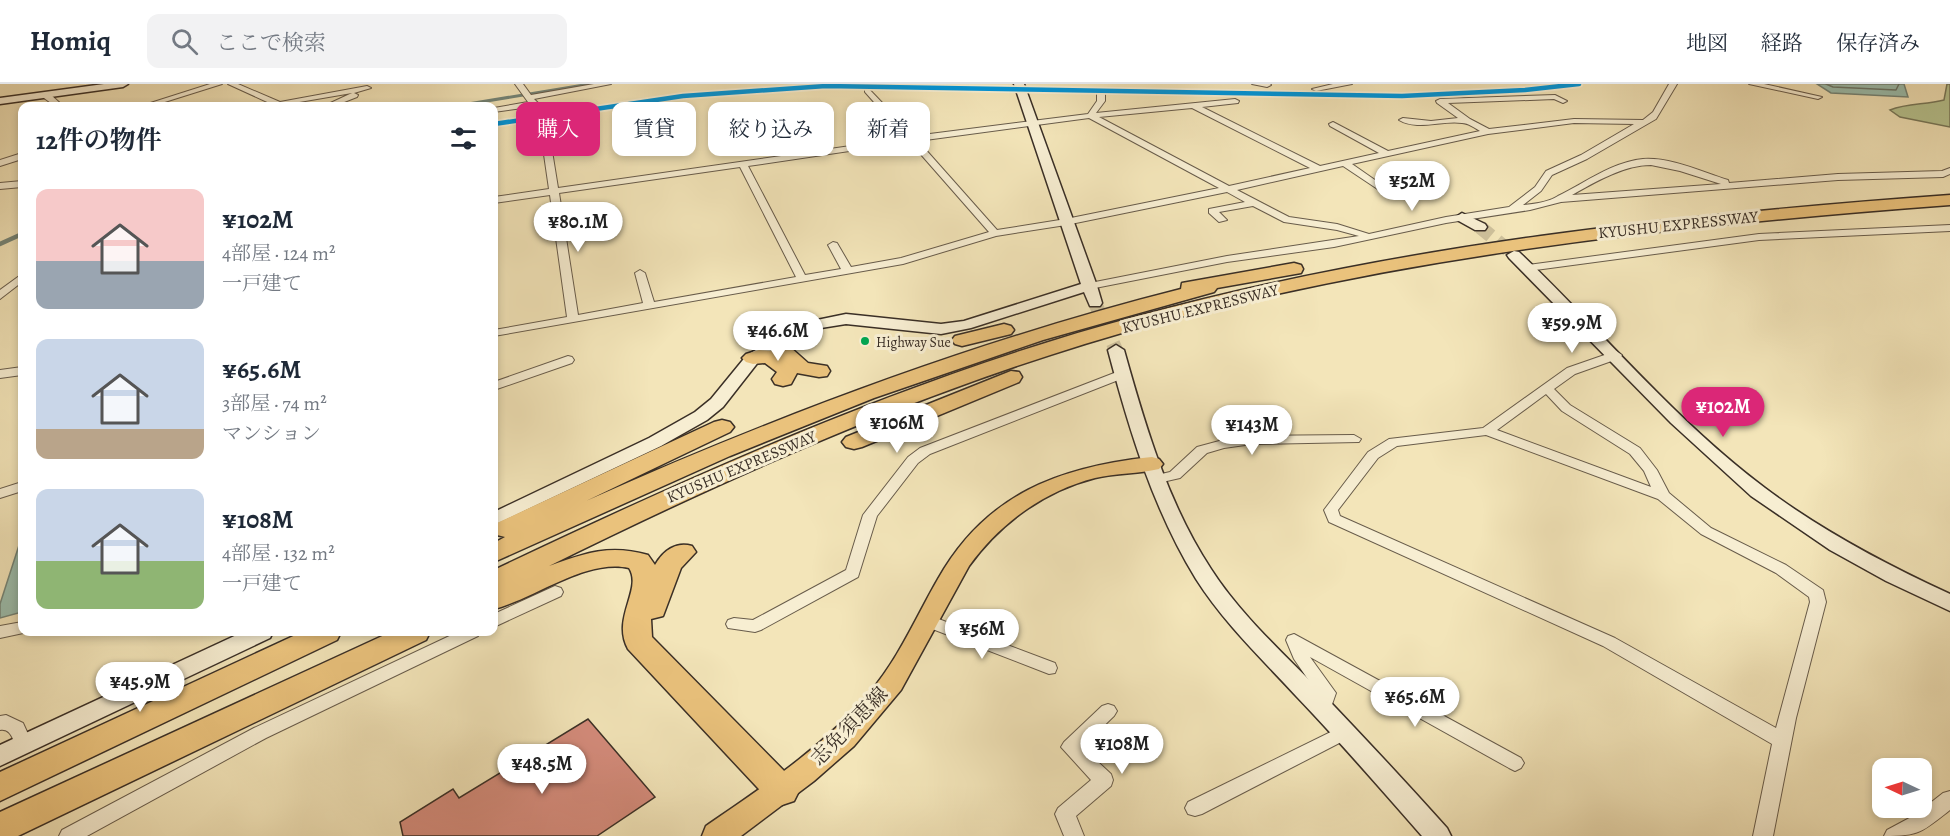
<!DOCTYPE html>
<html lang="ja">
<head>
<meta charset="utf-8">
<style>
	:root { --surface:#fff; --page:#f2f2f3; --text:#1f2937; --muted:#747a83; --line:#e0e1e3; --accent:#db2777 }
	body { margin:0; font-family:Alegreya,"Noto Serif JP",serif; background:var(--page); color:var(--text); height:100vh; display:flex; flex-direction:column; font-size:22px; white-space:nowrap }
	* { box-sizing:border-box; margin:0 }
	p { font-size:20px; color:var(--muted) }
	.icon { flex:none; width:33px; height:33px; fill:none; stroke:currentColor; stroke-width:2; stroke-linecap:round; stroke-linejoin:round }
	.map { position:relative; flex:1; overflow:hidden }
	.details { position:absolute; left:18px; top:18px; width:480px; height:534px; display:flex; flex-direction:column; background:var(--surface); border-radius:12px; box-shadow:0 3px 9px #0003 }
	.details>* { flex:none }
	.hud { position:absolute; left:516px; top:18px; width:570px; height:54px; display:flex; gap:12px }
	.needle { width:39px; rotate:274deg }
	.buttons { position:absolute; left:1872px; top:674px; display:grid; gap:12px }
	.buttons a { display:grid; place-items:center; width:60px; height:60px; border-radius:12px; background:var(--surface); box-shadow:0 3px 9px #0003; font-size:30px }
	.price { position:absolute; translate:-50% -51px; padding:0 14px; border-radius:21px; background:#fff; color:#222; font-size:20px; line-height:39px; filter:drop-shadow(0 2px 3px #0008) }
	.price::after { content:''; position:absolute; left:50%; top:36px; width:18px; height:14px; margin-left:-9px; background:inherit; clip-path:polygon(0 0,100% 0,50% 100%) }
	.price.on { background:var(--accent); color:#fff }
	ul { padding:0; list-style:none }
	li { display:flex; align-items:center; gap:18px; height:150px; padding:0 18px }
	li span { display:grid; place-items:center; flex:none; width:168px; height:120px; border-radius:12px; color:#555 }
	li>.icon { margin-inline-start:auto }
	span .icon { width:72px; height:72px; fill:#fffc; stroke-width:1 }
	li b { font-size:26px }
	h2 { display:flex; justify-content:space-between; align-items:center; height:72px; padding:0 18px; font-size:26px }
	.chip { padding:0 21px; border-radius:12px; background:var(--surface); box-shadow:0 3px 9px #0003; font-size:21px; line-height:54px }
	.chip.on { background:var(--accent); color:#fff }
	header { display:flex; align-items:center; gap:36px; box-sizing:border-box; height:84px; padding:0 30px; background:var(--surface); border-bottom:2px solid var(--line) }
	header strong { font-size:28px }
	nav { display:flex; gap:33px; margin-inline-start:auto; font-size:21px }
	.search { width:420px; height:54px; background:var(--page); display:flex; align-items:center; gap:15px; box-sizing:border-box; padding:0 21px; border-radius:12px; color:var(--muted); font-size:22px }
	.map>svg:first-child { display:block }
	.green { fill:#b8c591; stroke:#797a5c; stroke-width:1.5 }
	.water { fill:#9bbfaf; stroke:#748578; stroke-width:1.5 }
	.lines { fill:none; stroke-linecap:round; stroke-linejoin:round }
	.shore { stroke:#6a776a; stroke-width:1.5 }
	.stream-far1 { stroke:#748578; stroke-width:3 }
	.stream { stroke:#748578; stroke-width:4.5 }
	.building { fill:#d48b7b; stroke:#3a2f26; stroke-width:1.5 }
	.secondary-tunnel { stroke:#cec19c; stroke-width:14; stroke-dasharray:14 8; stroke-linecap:butt }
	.street-casing { stroke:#685c4b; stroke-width:2 }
	.secondary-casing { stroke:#3a2f26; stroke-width:3 }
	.primary-casing { stroke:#3a2f26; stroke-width:3 }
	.highway-casing { stroke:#3a2f26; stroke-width:3 }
	.street { fill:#f7eed2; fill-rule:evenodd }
	.secondary { fill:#f7eed2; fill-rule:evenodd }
	.primary { fill:#eac27c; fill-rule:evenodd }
	.highway { fill:#eac27c; fill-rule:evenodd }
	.rail-1-casing { stroke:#f7eed2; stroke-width:8 }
	.rail-1 { stroke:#0095d9; stroke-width:4.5 }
	.bus-dot { fill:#00a651; stroke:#f7eed2; stroke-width:2 }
	.labels { text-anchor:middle; stroke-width:6; stroke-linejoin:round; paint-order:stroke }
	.bus-label { font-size:14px; fill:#3a2f26; stroke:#f7eed2; text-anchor:start }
	.street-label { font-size:16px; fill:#3a2f26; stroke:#f7eed2 }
	.near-street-label { font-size:20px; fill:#3a2f26; stroke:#f7eed2 }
</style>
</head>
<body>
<header>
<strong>Homiq</strong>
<div class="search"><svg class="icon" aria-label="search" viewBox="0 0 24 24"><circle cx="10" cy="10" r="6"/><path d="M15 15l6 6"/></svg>ここで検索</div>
<nav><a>地図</a><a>経路</a><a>保存済み</a></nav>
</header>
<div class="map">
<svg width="1950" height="752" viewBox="0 0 1950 752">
	<rect width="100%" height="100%" fill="#f3e5b9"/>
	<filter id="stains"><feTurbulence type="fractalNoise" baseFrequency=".00333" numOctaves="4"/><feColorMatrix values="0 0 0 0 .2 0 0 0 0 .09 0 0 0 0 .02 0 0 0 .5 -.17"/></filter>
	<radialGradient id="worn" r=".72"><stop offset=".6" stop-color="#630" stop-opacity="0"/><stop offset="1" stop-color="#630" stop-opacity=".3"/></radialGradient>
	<path class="green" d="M1947 0H1950V43L1900 33 1890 26C1908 19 1925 21 1944 16Z"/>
	<g class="water">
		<path d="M1817 0H1904L1908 13 1831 9Z"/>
		<path d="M22 452V528L0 534V520Z"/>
	</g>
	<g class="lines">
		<path class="shore" d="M1826 0 1833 3 1896 6 1899 0"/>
		<path class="stream-far1" d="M456 22 590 0"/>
		<path class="stream" d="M0 160 22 150"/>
	</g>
	<path class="building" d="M588 635 655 713 597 752H403L400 738 453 705 459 714Z"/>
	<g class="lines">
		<g class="secondary-tunnel">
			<path d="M1480 143 1514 171"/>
			<path d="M1095 219 1116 266"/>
		</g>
		<defs>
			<g id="street">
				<path d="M210 0H222L152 22H141Z"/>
				<path d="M228 0H238L280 18 367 2 371 4 354 9 358 11 357 13 334 22H324L352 9 276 22Z"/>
				<path d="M515 0H523L531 11 594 0H611L534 15 538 19 537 22 494 28V24L528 18Z"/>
				<path d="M1252 0H1270L1271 1 1267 3Z"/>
				<path d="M1333 0H1352L1316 7 1312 5Z"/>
				<path d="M1669 0H1677L1656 35 1587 75 1552 91 1541 107 1523 121C1534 120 1549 118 1558 112 1585 99 1612 78 1643 75 1671 73 1702 88 1728 96L1729 99 1838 90 1942 87 1950 84V90L1943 93 1838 96 1561 118 1530 126 1446 139 1334 163 1227 178 1090 205 1085 202 1090 199 1227 172 1359 152 1337 146 1284 138 1253 122 1219 128 1227 136 1219 138 1209 129V125L1245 118 1227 108 1066 141 996 152 903 180 494 252V246L567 233 550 111 494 119V113L549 105 539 36 543 34 547 36 558 104 906 54 865 8V4H868L914 52 1088 30 1097 17V10L1101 8 1105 10V17L1096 29 1235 15 1239 17 1238 19 1202 23 1320 82 1379 69 1330 42 1329 40 1333 38 1388 67 1480 47C1475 44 1468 39 1462 39 1442 36 1417 47 1399 36L1403 34 1431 37 1458 34 1437 19 1436 17 1440 15 1555 11 1567 17 1563 19 1554 15 1448 19 1470 35 1489 45 1574 35 1643 36 1653 28ZM1192 24 1310 84 1229 102 1099 33ZM1089 34 1219 104 1066 135 997 146 918 57ZM1574 39 1634 40 1581 71 1546 87 1535 103 1509 123 1446 133 1369 150 1337 140 1289 133 1237 106 1343 82 1382 108 1387 105 1385 103 1352 80 1488 50ZM910 58 989 148 901 174 851 183 837 159 833 158 828 161 841 185 805 191 748 82ZM1651 81 1680 87 1721 100 1572 111C1595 98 1624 81 1651 81ZM740 83 796 193 654 218 645 189 640 186 635 189 643 219 578 231 559 109Z"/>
				<path d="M1749 0H1764L1822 13 1818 15Z"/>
				<path d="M44 10H50L63 22H55L44 14Z"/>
				<path d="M22 69V75L0 82V76Z"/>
				<path d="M22 97V103L0 105V99Z"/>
				<path d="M1950 141V147L1759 156 1528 187 1523 184 1528 181 1759 150Z"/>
				<path d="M22 190V198L0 215V206Z"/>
				<path d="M1616 267 1622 271 1620 274 1575 290 1554 305 1570 321 1640 364 1657 386 1669 409 1711 444 1786 481 1823 506 1826 518 1796 634 1773 752H1753L1772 660 1603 562 1329 438 1324 426 1368 368 1389 355 1483 344 1567 284ZM1546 310 1562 327 1630 370 1644 387 1651 403 1497 346ZM1486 351 1658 415 1701 450 1776 489 1809 513 1810 518 1776 644 1615 554 1340 432 1338 426 1378 374 1397 362Z"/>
				<path d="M568 272 572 273 574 276 572 279 494 306V298Z"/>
				<path d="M22 283V291L0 294V286Z"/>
				<path d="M1122 286 1128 290 1126 293 930 370 918 379 877 432 858 493 761 546 755 548 728 544 726 540 728 536 734 534 753 536 846 486 863 431 908 373 920 364Z"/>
				<path d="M1354 351 1361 355 1359 358 1252 360 1224 364 1207 369 1180 394 1158 399 1151 395 1153 392 1170 388 1197 363 1223 356 1252 352Z"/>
				<path d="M22 398V407L0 414V405Z"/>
				<path d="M555 502 561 504 563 508 561 512 494 543V530Z"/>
				<path d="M928 531 1055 579 1057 584 1055 589 1049 590 922 541 920 537 922 533Z"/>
				<path d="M22 538V548H28L0 554V542Z"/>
				<path d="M458 548H480L478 552 266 654 87 752H59L62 746 254 644Z"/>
				<path d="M1294 550 1521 674 1524 679 1521 684 1515 687 1509 684 1310 573 1336 609 1329 629 1323 631 1317 629 1314 624 1318 610 1294 575 1286 556 1288 552Z"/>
				<path d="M1108 620 1114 622 1117 627 1114 632 1082 663 1111 690 1113 696 1111 702 1076 732 1084 752H1064L1055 730 1058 724 1091 696 1061 663 1064 658 1102 622Z"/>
				<path d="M6 631 23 639 33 661 30 666 24 668 18 666C13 658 12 644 0 646V632Z"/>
				<path d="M1345 641 1351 643 1354 648 1351 653 1202 730 1195 732 1188 730 1185 724 1188 718Z"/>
				<path d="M1950 707V726C1922 748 1920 752 1884 752L1887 746 1915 731 1943 709Z"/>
			</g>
			<g id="secondary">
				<path d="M104 0H128L123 3 0 20V14Z"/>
				<path d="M1014 0H1024L1097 202 1102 219 1100 222H1090L1084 208 971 244 941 250 846 240 821 244 759 277 723 323 707 336 661 362 494 441V428L649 354 695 328 711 315 747 271 793 245 812 237 846 230 941 240 964 237 1081 200Z"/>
				<path d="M1462 129 1485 140 1487 143 1485 146H1475L1457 136 1456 133Z"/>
				<path d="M1514 167 1519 168C1601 246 1674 336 1765 404 1822 447 1885 480 1950 510V527L1886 497 1830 466 1751 412 1671 339 1509 174 1507 171Z"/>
				<path d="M1116 261 1124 266C1145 341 1168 420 1211 485 1240 530 1280 566 1317 604 1361 650 1404 696 1447 744L1451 752H1422C1381 705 1340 658 1297 613 1262 575 1224 539 1196 495 1153 425 1129 345 1108 266Z"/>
				<path d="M243 548H273L270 554 0 682V661Z"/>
			</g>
			<path id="primary" d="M1152 373 1159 375 1163 380 1159 385C1139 390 1116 389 1095 394 1044 407 1000 439 969 482L901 606 854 662 814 697 741 752H702L706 742C764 702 825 662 870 608 899 574 916 533 938 495 986 410 1059 383 1152 373Z"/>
			<g id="highway">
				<path d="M1950 111V121C1682 141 1414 170 1154 240 944 297 743 386 549 482 585 469 610 460 648 471L655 481C663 467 676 457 692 462L696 468 681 484 663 532 651 535 652 553 794 697 799 707 794 717 782 721 770 717 628 565C611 534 643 505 629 484 586 474 534 515 494 525V486C702 387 914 292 1138 232 1403 160 1676 131 1950 111Z"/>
				<path d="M1294 179 1301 181 1303 185 1301 189 1217 204 1214 208 1043 256 874 314 730 372 494 478V459L505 453 497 451 494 446 497 439 714 338 722 336 730 338 734 343 730 348 586 417C779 331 976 257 1181 205L1182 199Z"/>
				<path d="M1004 240 1011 242 1014 246 1011 250 962 262 955 260 952 256 955 252Z"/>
				<path d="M785 248 792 250 795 254 790 263 808 279 827 282 830 287 827 292 819 293 797 289 791 300 783 302 775 300 772 295 777 288 765 279 753 280 746 278 742 274 746 270 759 266 771 267 770 260C774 253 777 250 785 248Z"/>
				<path d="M1011 287 1019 288 1022 293 1019 298 862 363 854 365 846 363 842 358 846 353Z"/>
				<path d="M302 548H341L337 556 0 717V688Z"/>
				<path d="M391 548H430L426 556 18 752H0V728Z"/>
			</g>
		</defs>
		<use href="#street" class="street-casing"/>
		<use href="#secondary" class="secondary-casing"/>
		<use href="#primary" class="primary-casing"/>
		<use href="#highway" class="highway-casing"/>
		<use href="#street" class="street"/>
		<use href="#secondary" class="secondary"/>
		<use href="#primary" class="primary"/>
		<use href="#highway" class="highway"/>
		<defs>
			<path id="rail-1" d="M494 40 683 12 826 2 1402 12 1525 6 1579 0"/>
		</defs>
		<use href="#rail-1" class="rail-1-casing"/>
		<use href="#rail-1" class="rail-1"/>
	</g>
	<circle class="bus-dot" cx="865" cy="257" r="5"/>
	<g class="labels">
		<g class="bus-label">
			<text x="876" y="263">Highway Sue</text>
		</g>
		<g class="street-label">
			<text transform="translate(1678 140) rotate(-6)" y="6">KYUSHU EXPRESSWAY</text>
			<text transform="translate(1200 224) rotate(-14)" y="6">KYUSHU EXPRESSWAY</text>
			<text transform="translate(741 382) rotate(-23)" y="6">KYUSHU EXPRESSWAY</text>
		</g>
		<g class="near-street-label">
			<text transform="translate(849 642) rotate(-46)" y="7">志免須恵線</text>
		</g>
	</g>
	<rect width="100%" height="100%" filter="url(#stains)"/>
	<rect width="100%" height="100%" fill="url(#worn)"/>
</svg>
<div class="buttons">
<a><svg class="needle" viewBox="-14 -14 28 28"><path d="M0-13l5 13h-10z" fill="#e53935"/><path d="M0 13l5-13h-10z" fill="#747a83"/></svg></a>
</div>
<b class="price" style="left:1412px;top:128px">¥52M</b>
<b class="price" style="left:578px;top:169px">¥80.1M</b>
<b class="price" style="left:1572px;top:270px">¥59.9M</b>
<b class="price" style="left:778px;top:278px">¥46.6M</b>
<b class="price on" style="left:1723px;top:354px">¥102M</b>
<b class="price" style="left:897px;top:370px">¥106M</b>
<b class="price" style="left:1252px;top:372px">¥143M</b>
<b class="price" style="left:982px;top:576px">¥56M</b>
<b class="price" style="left:140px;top:629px">¥45.9M</b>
<b class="price" style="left:1415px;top:644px">¥65.6M</b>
<b class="price" style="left:1122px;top:691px">¥108M</b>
<b class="price" style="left:542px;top:711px">¥48.5M</b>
<div class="hud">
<a class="chip on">購入</a>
<a class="chip">賃貸</a>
<a class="chip">絞り込み</a>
<a class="chip">新着</a>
</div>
<section class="details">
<h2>12件の物件<svg class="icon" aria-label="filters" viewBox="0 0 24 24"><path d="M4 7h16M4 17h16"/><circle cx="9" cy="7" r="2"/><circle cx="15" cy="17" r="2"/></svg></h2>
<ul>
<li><span style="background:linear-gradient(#f6c9c9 60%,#9aa5b1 0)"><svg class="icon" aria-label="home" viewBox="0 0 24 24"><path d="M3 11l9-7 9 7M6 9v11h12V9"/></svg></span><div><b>¥102M</b><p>4部屋 · 124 m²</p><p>一戸建て</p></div></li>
<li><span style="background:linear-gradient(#c9d6e8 75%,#b9a48a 0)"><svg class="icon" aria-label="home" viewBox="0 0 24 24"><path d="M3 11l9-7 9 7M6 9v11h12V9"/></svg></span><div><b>¥65.6M</b><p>3部屋 · 74 m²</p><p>マンション</p></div></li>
<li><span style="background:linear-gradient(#c9d6e8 60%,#8fb573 0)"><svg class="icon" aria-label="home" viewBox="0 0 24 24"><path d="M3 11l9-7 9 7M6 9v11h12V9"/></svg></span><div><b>¥108M</b><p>4部屋 · 132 m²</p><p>一戸建て</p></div></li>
</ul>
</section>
</div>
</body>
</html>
